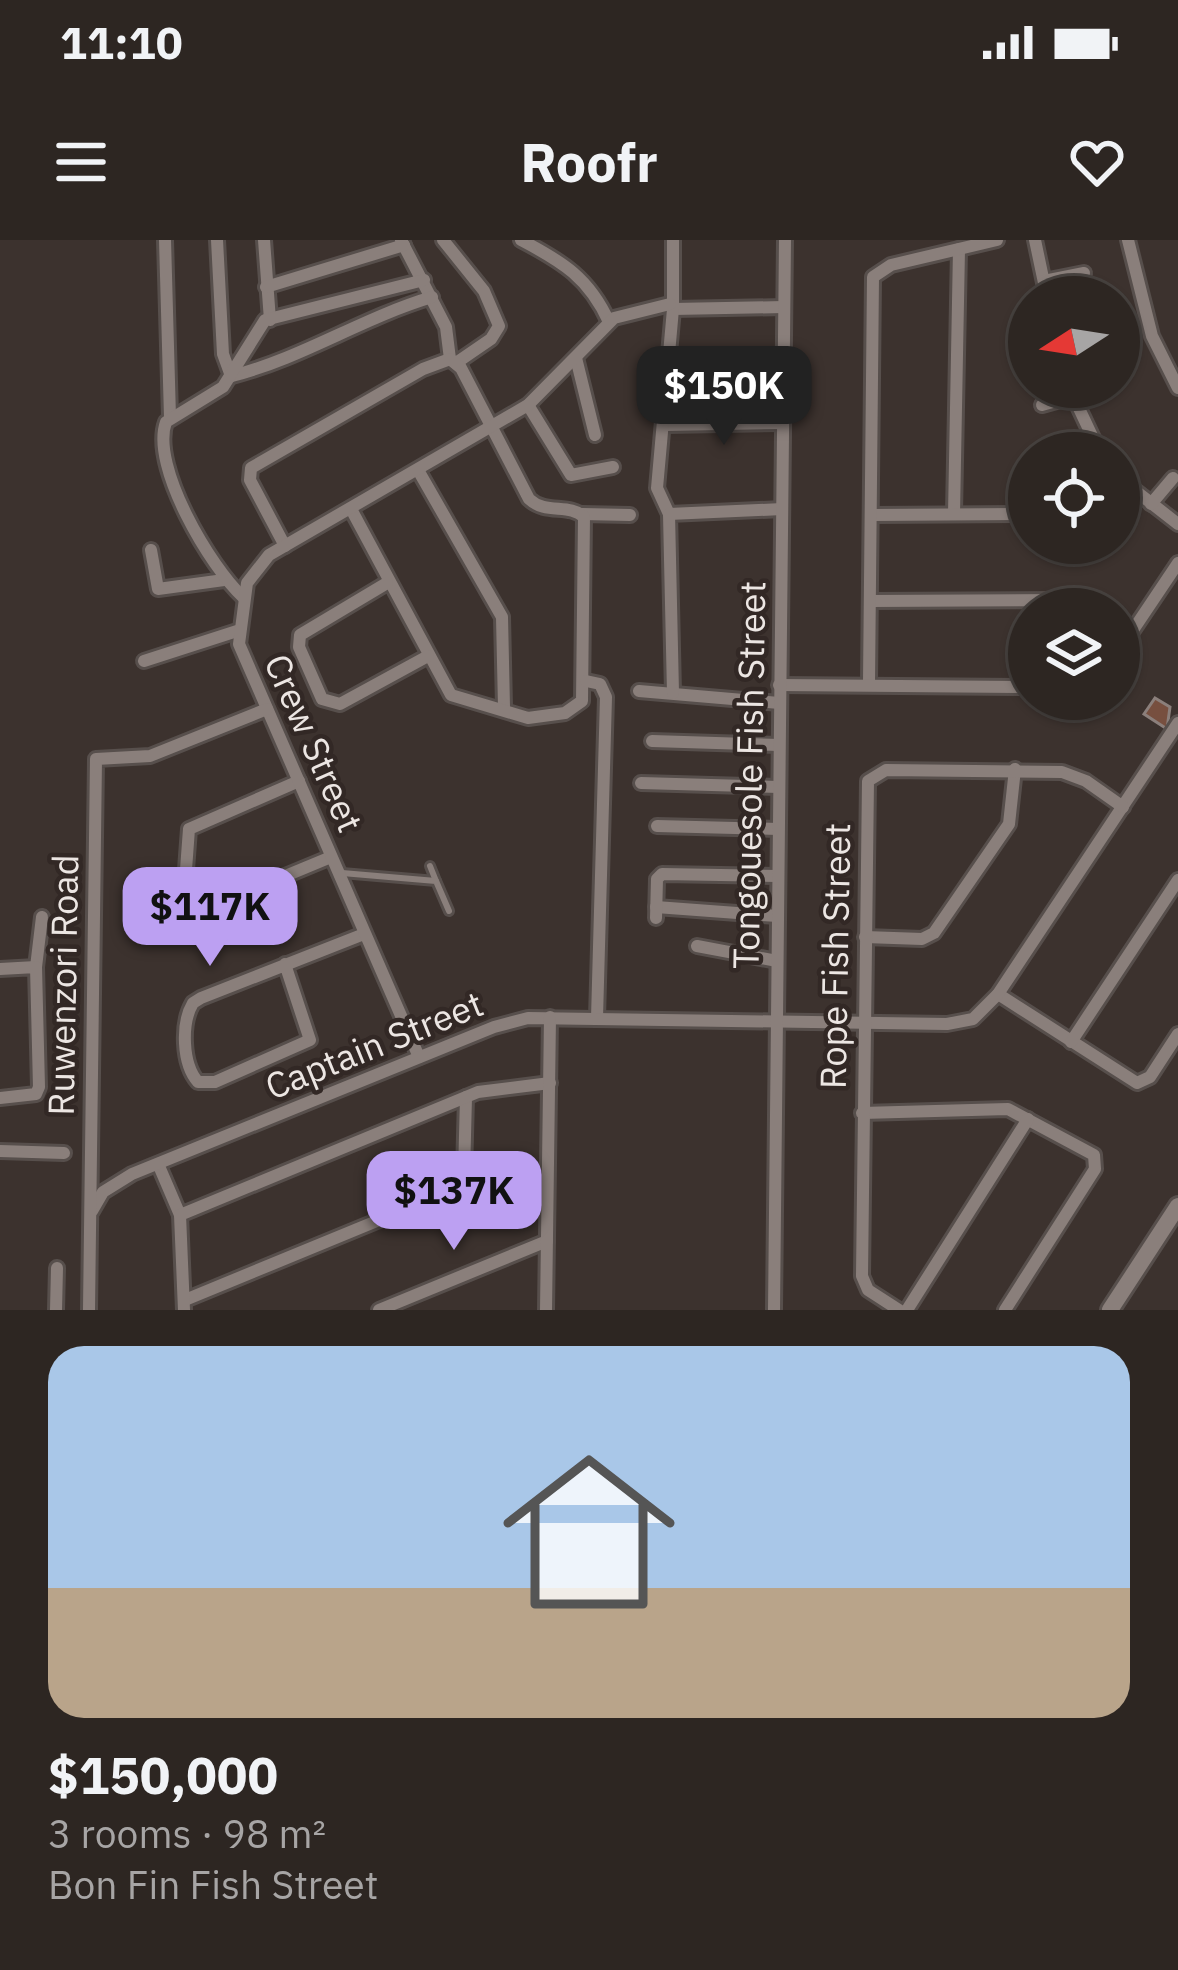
<!DOCTYPE html>
<html lang="en">
<head>
<meta charset="utf-8">
<style>
	:root { --surface:#2d2622; --page:#39322f; --text:#f1f3f6; --muted:#a7a5a5; --line:#484340; --accent:#bca0f2 }
	body { margin:0; font-family:"IBM Plex Sans",sans-serif; background:var(--page); color:var(--text); height:100vh; display:flex; flex-direction:column; font-size:45px; white-space:nowrap }
	* { box-sizing:border-box; margin:0 }
	p { font-size:39px; color:var(--muted) }
	.icon { flex:none; width:66px; height:66px; fill:none; stroke:currentColor; stroke-width:2; stroke-linecap:round; stroke-linejoin:round }
	.map { position:relative; height:1070px; overflow:hidden }
	.side { display:flex; flex-direction:column; background:var(--surface); flex:1 }
	.side>* { flex:none }
	.needle { width:78px; rotate:258deg }
	.controls { position:absolute; left:1008px; top:36px; display:grid; gap:24px }
	.controls a { display:grid; place-items:center; width:132px; height:132px; border-radius:50%; background:var(--surface); box-shadow:0 3px 9px #0004,0 0 0 3px var(--line); font-size:60px }
	.price { position:absolute; translate:-50% -102px; padding:0 27px; border-radius:24px; background:var(--accent); color:#111; font-size:39px; line-height:78px; filter:drop-shadow(0 3px 6px #0008) }
	.price::after { content:''; position:absolute; left:50%; top:72px; width:36px; height:27px; margin-left:-18px; background:inherit; clip-path:polygon(0 0,100% 0,50% 100%) }
	.price.on { background:#222; color:#fff }
	ul { padding:0; list-style:none }
	li { display:grid; align-content:center; gap:24px; height:636px; padding:0 48px }
	li+li { border-top:3px solid var(--line) }
	li span { display:grid; place-items:center; height:372px; border-radius:36px; color:#555 }
	li>.icon { margin-inline-start:auto }
	span .icon { width:216px; height:216px; fill:#fffc; stroke-width:1 }
	li b { font-size:51px }
	.status { display:flex; justify-content:space-between; align-items:center; height:84px; padding:0 60px; background:var(--surface); direction:ltr }
	.status svg { height:33px; fill:currentColor }
	header { display:flex; justify-content:space-between; align-items:center; height:156px; padding:0 48px; background:var(--surface); font-size:54px; font-weight:700 }
	.map>svg:first-child { display:block }
	.building { fill:#774f3f; stroke:#8b7f7b; stroke-width:3 }
	.lines { fill:none; stroke-linecap:round; stroke-linejoin:round }
	.lane-casing { stroke:#574f4c; stroke-width:12 }
	.street-casing { stroke:#574f4c; stroke-width:18 }
	.secondary-casing { stroke:#574f4c; stroke-width:22 }
	.lane { stroke:#8a7f7b; stroke-width:6 }
	.street { stroke:#8a7f7b; stroke-width:12 }
	.secondary { stroke:#8a7f7b; stroke-width:16 }
	.labels { text-anchor:middle; stroke-width:9; stroke-linejoin:round; paint-order:stroke }
	.street-label { font-size:36px; fill:#ece6e3; stroke:#322825 }
</style>
</head>
<body>
<div class="status"><b>11:10</b><svg viewBox="0 0 49 12"><path d="M0 12V9h3v3zM5 12V6h3v6zM10 12V3h3v9zM15 12V0h3v12zM26 1h20v11H26zM47 4h2v5h-2z"/></svg></div>
<header><svg class="icon" aria-label="menu" viewBox="0 0 24 24"><path d="M4 6h16M4 12h16M4 18h16"/></svg>Roofr<svg class="icon" aria-label="heart" viewBox="0 0 24 24"><path d="M12 20l-8-8c-3-5 5-10 8-4 3-6 11-1 8 4z"/></svg></header>
<div class="map">
<svg width="1178" height="1070" viewBox="0 0 1178 1070">
	<rect width="100%" height="100%" fill="#3c322e"/>
	<path class="building" d="M1155 458 1170 467 1167 489 1144 474Z"/>
	<g class="lines">
		<defs>
			<g id="lane">
				<path d="M430 626 436 641"/>
				<path d="M342 633 436 641 449 671"/>
			</g>
			<g id="street">
				<path d="M165 0 170 177"/>
				<path d="M217 0 223 114 231 136"/>
				<path d="M264 0 270 80"/>
				<path d="M401 0 446 87 450 119"/>
				<path d="M443 0 484 51 499 86 491 99 456 123"/>
				<path d="M521 0C563 22 589 38 609 82"/>
				<path d="M1035 0 1047 57"/>
				<path d="M1128 0 1152 96 1178 148"/>
				<path d="M1044 41 1084 33"/>
				<path d="M266 47 404 5"/>
				<path d="M673 69 783 67"/>
				<path d="M576 118 595 195"/>
				<path d="M232 136C302 118 362 78 432 57"/>
				<path d="M1069 147 1100 213"/>
				<path d="M528 165 571 235 613 227"/>
				<path d="M1042 165 1071 157"/>
				<path d="M665 185 783 183"/>
				<path d="M418 230 502 377 504 467"/>
				<path d="M1119 238 1178 284"/>
				<path d="M1028 241 1029 274"/>
				<path d="M1151 264 1173 238"/>
				<path d="M582 274 630 275"/>
				<path d="M669 274 657 248 673 69V0"/>
				<path d="M954 274 959 9"/>
				<path d="M872 275 1029 274"/>
				<path d="M285 306 250 240 251 228 423 129 450 119 461 128 529 259C546 275 569 263 584 277L582 461 565 473 528 478 451 455 351 269"/>
				<path d="M151 310 158 349 224 340"/>
				<path d="M387 343 300 395 299 407 322 459 340 464 428 416"/>
				<path d="M243 357C211 328 150 226 166 182L223 147 265 80 424 40"/>
				<path d="M870 361 1070 360 1103 369"/>
				<path d="M1119 411 1178 323"/>
				<path d="M144 421 237 391"/>
				<path d="M586 441 600 444 606 457 597 778"/>
				<path d="M869 443 873 37 891 25 997 0"/>
				<path d="M779 445 1029 447"/>
				<path d="M639 451 779 463"/>
				<path d="M673 453 669 274 782 269"/>
				<path d="M652 501 779 505"/>
				<path d="M299 541 189 589 183 670 194 674 331 617"/>
				<path d="M641 543 778 547"/>
				<path d="M657 586 778 589"/>
				<path d="M656 667 777 676"/>
				<path d="M656 678 657 639 662 634 778 636"/>
				<path d="M865 697 922 699 934 693 1009 584 1015 529"/>
				<path d="M697 706 777 721"/>
				<path d="M285 724 310 800 215 842H198C182 824 181 783 193 763L201 758 364 694"/>
				<path d="M36 727 42 677"/>
				<path d="M0 729 36 727 39 847 36 854 0 858"/>
				<path d="M998 754 1137 843 1150 837 1178 794"/>
				<path d="M1071 802 1178 640"/>
				<path d="M419 817 239 404 247 343 269 315 528 165 614 78 670 64"/>
				<path d="M862 873 1008 869 1094 915 1095 929 1005 1070"/>
				<path d="M0 911 64 913"/>
				<path d="M159 926 180 975"/>
				<path d="M92 971 103 952 132 934 494 787 528 778 947 784 973 779 998 754 1178 483"/>
				<path d="M185 1060 457 948 464 934 466 857"/>
				<path d="M56 1070 57 1028"/>
				<path d="M89 1070 96 519 150 516 267 469"/>
				<path d="M184 1070 180 975 478 852 550 843"/>
				<path d="M379 1070 547 1001"/>
				<path d="M546 1070 550 777"/>
				<path d="M774 1070 785 0"/>
				<path d="M899 1070 868 1050 862 1036 868 541 886 530 1062 532 1086 541 1123 567"/>
				<path d="M907 1070 1028 879"/>
			</g>
			<path id="secondary" d="M1110 1070 1178 966"/>
		</defs>
		<use href="#lane" class="lane-casing"/>
		<use href="#street" class="street-casing"/>
		<use href="#secondary" class="secondary-casing"/>
		<use href="#lane" class="lane"/>
		<use href="#street" class="street"/>
		<use href="#secondary" class="secondary"/>
	</g>
	<g class="labels">
		<g class="street-label">
			<text transform="translate(314 503) rotate(66)" y="13">Crew Street</text>
			<text transform="translate(749 535) rotate(-89)" y="13">Tongouesole Fish Street</text>
			<text transform="translate(835 716) rotate(-89)" y="13">Rope Fish Street</text>
			<text transform="translate(63 745) rotate(-89)" y="13">Ruwenzori Road</text>
			<text transform="translate(374 805) rotate(-22)" y="13">Captain Street</text>
		</g>
	</g>
</svg>
<div class="controls">
<a><svg class="needle" viewBox="-14 -14 28 28"><path d="M0-13l5 13h-10z" fill="#e53935"/><path d="M0 13l5-13h-10z" fill="#a7a5a5"/></svg></a>
<a><svg class="icon" aria-label="locate" viewBox="0 0 24 24"><circle cx="12" cy="12" r="6"/><path d="M12 2v4M12 18v4M2 12h4M18 12h4"/></svg></a>
<a><svg class="icon" aria-label="layers" viewBox="0 0 24 24"><path d="M12 4l9 5-9 5-9-5zM3 14l9 5 9-5"/></svg></a>
</div>
<b class="price on" style="left:724px;top:208px">$150K</b>
<b class="price" style="left:210px;top:729px">$117K</b>
<b class="price" style="left:454px;top:1013px">$137K</b>
</div>
<section class="side">
<ul>
<li><span style="background:linear-gradient(#a9c7e8 65%,#b9a48a 0)"><svg class="icon" aria-label="home" viewBox="0 0 24 24"><path d="M3 11l9-7 9 7M6 9v11h12V9"/></svg></span><div><b>$150,000</b><p>3 rooms · 98 m²</p><p>Bon Fin Fish Street</p></div></li>
</ul>
</section>
</body>
</html>
